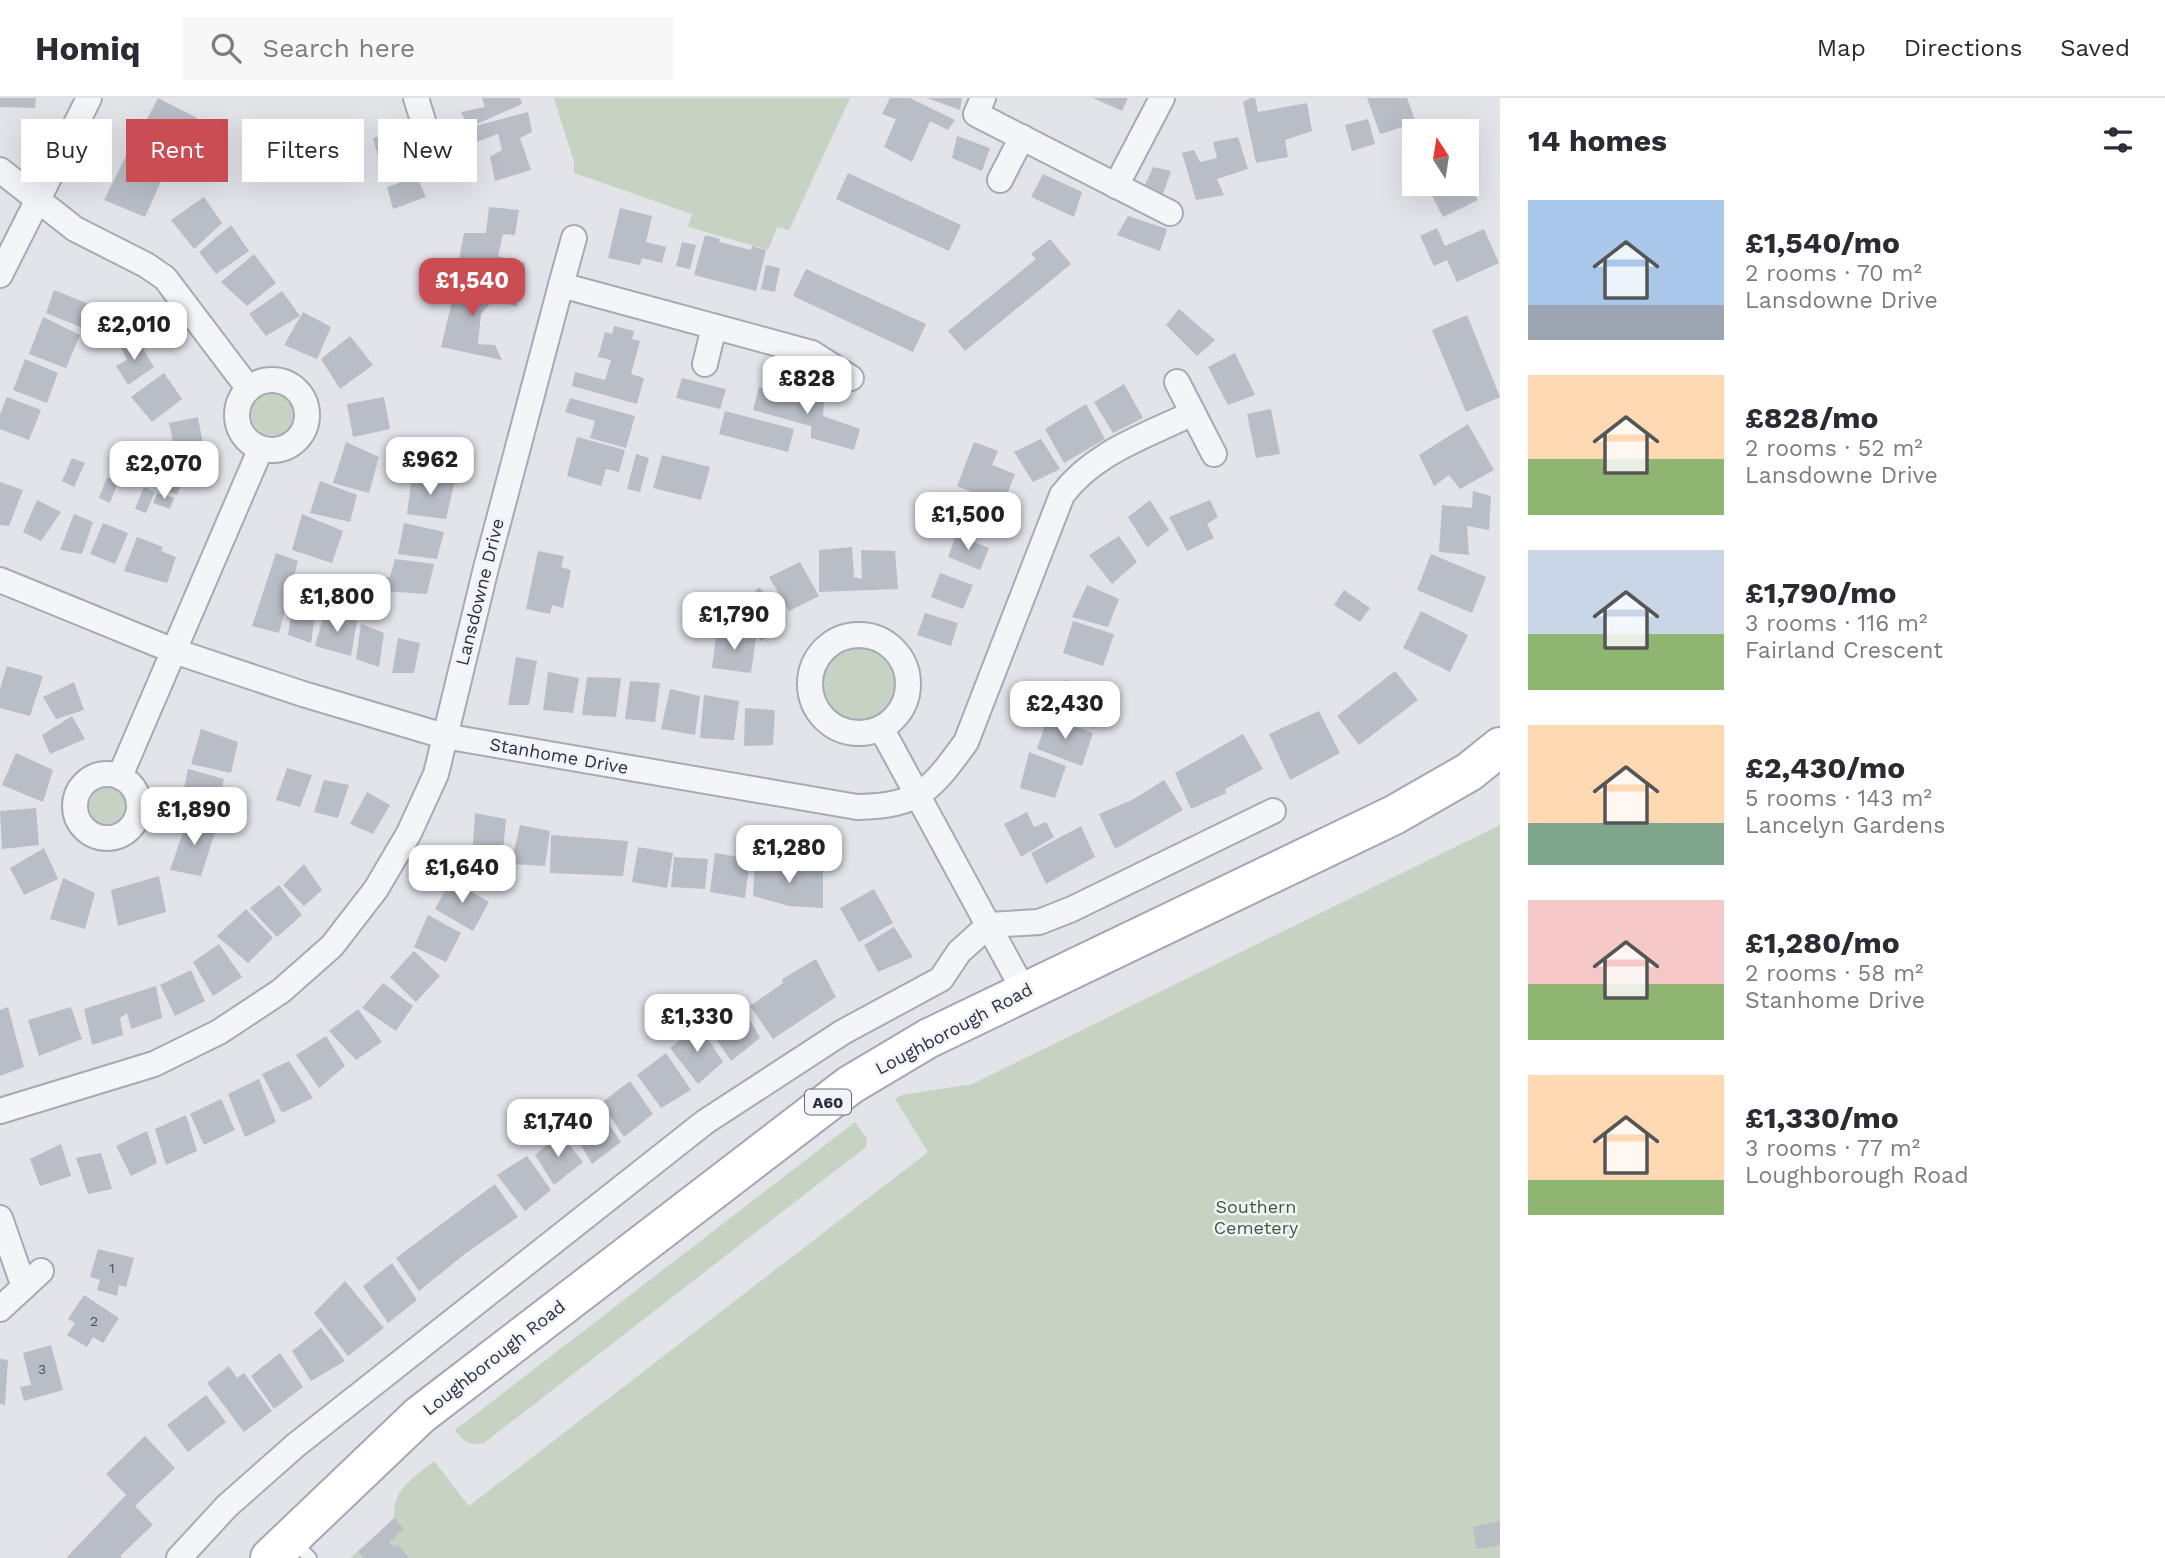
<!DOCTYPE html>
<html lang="en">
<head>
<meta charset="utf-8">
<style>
	:root { --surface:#fff; --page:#f7f7f7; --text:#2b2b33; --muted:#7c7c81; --line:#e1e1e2; --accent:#c94d53 }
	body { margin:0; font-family:"Work Sans",sans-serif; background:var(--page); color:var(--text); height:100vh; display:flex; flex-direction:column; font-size:26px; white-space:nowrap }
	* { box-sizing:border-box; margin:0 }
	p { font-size:23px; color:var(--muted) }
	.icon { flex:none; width:38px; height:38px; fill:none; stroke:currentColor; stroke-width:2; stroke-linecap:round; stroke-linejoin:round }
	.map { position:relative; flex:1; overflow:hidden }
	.sheet { display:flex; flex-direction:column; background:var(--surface); width:665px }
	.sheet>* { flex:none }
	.banner { position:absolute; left:21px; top:21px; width:665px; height:63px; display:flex; gap:14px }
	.needle { width:46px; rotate:348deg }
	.fabs { position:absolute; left:1402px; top:21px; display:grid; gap:14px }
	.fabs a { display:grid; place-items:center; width:77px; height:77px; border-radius:0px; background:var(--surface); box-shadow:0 7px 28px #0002; font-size:35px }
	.price { position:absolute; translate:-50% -60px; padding:0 16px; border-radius:14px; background:#fff; color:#222; font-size:23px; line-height:46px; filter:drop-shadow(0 2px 4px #0008) }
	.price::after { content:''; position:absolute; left:50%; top:42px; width:21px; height:16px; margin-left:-10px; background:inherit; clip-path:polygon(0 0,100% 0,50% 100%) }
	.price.current { background:var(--accent); color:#fff }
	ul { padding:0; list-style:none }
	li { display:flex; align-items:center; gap:21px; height:175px; padding:0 28px }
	li span { display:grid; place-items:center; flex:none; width:196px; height:140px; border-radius:0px; color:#555 }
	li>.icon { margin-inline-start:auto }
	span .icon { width:84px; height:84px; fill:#fffc; stroke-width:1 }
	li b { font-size:30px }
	h2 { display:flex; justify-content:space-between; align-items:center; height:84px; padding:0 28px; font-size:30px }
	.tag { padding:0 24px; border-radius:0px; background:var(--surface); box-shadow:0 7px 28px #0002; font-size:24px; line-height:63px }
	.tag.current { background:var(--accent); color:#fff }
	header { display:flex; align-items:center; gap:42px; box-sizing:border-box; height:98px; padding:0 35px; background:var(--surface); border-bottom:2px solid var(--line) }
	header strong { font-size:33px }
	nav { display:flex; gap:38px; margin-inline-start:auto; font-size:24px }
	.search { width:490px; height:63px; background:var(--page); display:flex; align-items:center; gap:18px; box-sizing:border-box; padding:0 24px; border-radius:0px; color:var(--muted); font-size:26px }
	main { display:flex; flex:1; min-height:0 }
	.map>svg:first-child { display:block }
	.green { fill:#c6d3c3 }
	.building { fill:#b9bdc6 }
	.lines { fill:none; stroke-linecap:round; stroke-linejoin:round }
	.lane-casing { stroke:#a7aab4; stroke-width:16 }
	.street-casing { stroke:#a7aab4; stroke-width:28 }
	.primary-casing { stroke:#a1a7b5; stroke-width:42 }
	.lane { stroke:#f4f5f8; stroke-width:12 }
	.street { stroke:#f4f5f8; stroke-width:24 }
	.primary { stroke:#fff; stroke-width:38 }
	.labels { text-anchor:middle; stroke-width:5; stroke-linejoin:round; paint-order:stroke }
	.number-label { font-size:14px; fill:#4e5362 }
	.shield { fill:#f1f3f7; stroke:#666a78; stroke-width:2 }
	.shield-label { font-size:16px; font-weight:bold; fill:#2a3041 }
	.street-label { font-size:18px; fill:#2a3041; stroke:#f1f3f7 }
	.park-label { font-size:18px; fill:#3c5c38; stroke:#f1f3f7 }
</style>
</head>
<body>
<header>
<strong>Homiq</strong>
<div class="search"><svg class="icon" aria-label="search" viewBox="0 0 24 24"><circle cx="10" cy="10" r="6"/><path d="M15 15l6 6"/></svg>Search here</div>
<nav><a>Map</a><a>Directions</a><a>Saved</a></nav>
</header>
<main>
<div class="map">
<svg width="1500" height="1460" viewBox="0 0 1500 1460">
	<rect width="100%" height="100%" fill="#e2e4ea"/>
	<g class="green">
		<path d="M554 0H850L789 132 777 129 768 152 688 129 692 116 574 75V64Z"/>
		<circle cx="273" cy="316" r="22"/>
		<circle cx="859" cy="586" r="39"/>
		<circle cx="108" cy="708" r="19"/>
		<path d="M1500 727V1460H350L394 1421C393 1389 412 1382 434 1363L469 1408 928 1054 895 1001 902 997 972 986Z"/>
		<path d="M855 1024 867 1041 866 1049 484 1345C469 1348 464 1344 455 1332Z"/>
	</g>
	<g class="building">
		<path d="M0 0H36L35 10 0 9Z"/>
		<path d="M158 0 197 20 182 48 144 27Z"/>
		<path d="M482 0H520L522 6 468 30 461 14 485 9Z"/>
		<path d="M890 0H910L955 22 948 32 930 23 912 64 884 49 896 21 882 16Z"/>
		<path d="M927 0H962L960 12Z"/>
		<path d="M1093 0H1128L1122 13Z"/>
		<path d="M1251 0H1255L1258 14 1307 5 1312 33 1285 42 1288 59 1256 65 1243 4Z"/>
		<path d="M1367 0H1407L1416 25 1380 36Z"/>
		<path d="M528 14 532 34 520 40 531 72 495 83 490 59 502 52 498 36 471 46 468 30Z"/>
		<path d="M1368 21 1375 46 1352 53 1345 27Z"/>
		<path d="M410 29 416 51 380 65 373 40Z"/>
		<path d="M137 36 174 54 145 119 104 102Z"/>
		<path d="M957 38 990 50 982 73 952 60Z"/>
		<path d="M1238 39 1248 71 1217 81 1224 97 1196 102 1182 55 1194 52 1200 64 1217 60 1213 44Z"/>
		<path d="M1153 69 1171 73 1163 96 1145 87Z"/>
		<path d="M848 75 961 127 949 153 836 101Z"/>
		<path d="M1043 76 1082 94 1074 119 1031 99Z"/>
		<path d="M417 79 426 99 393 111 387 89Z"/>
		<path d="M1466 80 1478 102 1443 119 1426 86H1466Z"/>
		<path d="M204 99 222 125 194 151 171 122Z"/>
		<path d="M489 109 519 112 515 137 503 136 498 158 525 165 524 178 458 166 464 135H486Z"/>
		<path d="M620 110 652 118 646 144 666 149 662 165 642 160 640 167 608 160Z"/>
		<path d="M1128 118 1167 131 1160 153 1117 137Z"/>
		<path d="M231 127 249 153 216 176 199 154Z"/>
		<path d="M1437 130 1445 148 1484 131 1499 165 1457 184 1447 162 1434 168 1420 138Z"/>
		<path d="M705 137 720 141 719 144 751 152 752 148 766 152 756 193 694 177Z"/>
		<path d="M1050 141 1071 166 965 253 948 233 1036 161 1031 156Z"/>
		<path d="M682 144 696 147 690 171 676 168Z"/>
		<path d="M254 156 276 185 247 208 221 184Z"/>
		<path d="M766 167 780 170 775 194 761 191Z"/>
		<path d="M806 171 926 226 913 254 793 198Z"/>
		<path d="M457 183 519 196 517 209 494 201 481 216 478 246 495 247 502 262 441 249Z"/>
		<path d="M54 192 96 209 88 232 46 215Z"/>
		<path d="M282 193 300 218 266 238 249 216Z"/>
		<path d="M1179 211 1215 242 1197 258 1166 227Z"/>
		<path d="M303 214 331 229 317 261 284 247Z"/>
		<path d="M1467 217 1500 299 1466 314 1432 232Z"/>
		<path d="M43 219 80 237 66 270 29 256Z"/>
		<path d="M614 228 634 233 632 241 640 243 631 276 644 280 637 306 572 288 575 274 605 282 611 262 598 259 605 234 612 236Z"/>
		<path d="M350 238 373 267 340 291 321 261Z"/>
		<path d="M136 239 154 269 128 287 116 268 127 262 121 250Z"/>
		<path d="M1235 255 1255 297 1228 307 1208 269Z"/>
		<path d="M25 261 58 275 47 305 13 292Z"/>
		<path d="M164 275 182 301 152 324 131 299Z"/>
		<path d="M682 280 726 291 720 311 676 300Z"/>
		<path d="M1124 286 1143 320 1113 335 1094 304Z"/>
		<path d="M759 289 824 303 823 318 860 331 854 352 811 340V328L753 312Z"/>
		<path d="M7 299 41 312 29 342 0 331V316Z"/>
		<path d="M384 299 390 331 353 339 347 306Z"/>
		<path d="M570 300 635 318 626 350 590 340 595 323 565 314Z"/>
		<path d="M1086 306 1105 341 1064 365 1045 331Z"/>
		<path d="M1271 311 1280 356 1256 360 1247 316Z"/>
		<path d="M725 313 794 331 788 354 719 336Z"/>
		<path d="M198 319 204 352 176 357 169 325Z"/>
		<path d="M1468 326 1494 372 1460 391 1449 377 1434 388 1419 357Z"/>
		<path d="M577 339 625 352 619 374 606 371 601 388 567 378Z"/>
		<path d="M1041 341 1060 371 1033 384 1014 354Z"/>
		<path d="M346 344 379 359 369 395 333 385Z"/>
		<path d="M974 344 998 353 992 367 1015 376 1003 407 957 388Z"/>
		<path d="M636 356 649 360 640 394 627 391Z"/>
		<path d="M662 357 710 369 701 402 653 390Z"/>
		<path d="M154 358 187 371 177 397 143 383Z"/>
		<path d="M72 360 85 365 74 389 62 383Z"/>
		<path d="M412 378 455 382 446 421 407 416Z"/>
		<path d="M107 379 118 384 110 405 99 400Z"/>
		<path d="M320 383 357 397 350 424 310 415Z"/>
		<path d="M0 384 23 392 9 428 0 427Z"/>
		<path d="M144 389 155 394 146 415 135 411Z"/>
		<path d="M1473 393 1491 398 1489 432 1467 428 1469 457 1439 454 1442 407 1472 410Z"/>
		<path d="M157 395 174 400 170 411 153 405Z"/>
		<path d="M971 401 1003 414 994 436 962 423Z"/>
		<path d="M37 402 61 414 41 443 23 434Z"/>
		<path d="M1150 402 1169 432 1147 449 1128 419Z"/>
		<path d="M1210 402 1218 419 1207 426 1214 440 1187 453 1169 419Z"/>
		<path d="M74 416 93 424 82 456 60 452Z"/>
		<path d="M302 416 343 433 332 465 292 452Z"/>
		<path d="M103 425 128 435 115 466 90 456Z"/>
		<path d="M404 425 444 434 437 461 398 456Z"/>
		<path d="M956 437 989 450 980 472 948 459Z"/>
		<path d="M1119 438 1137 464 1112 486 1089 457Z"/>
		<path d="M137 439 163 449 161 453 176 459 167 485 124 473Z"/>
		<path d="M852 449 854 479 862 481 861 452 895 453 898 491 819 494V452Z"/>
		<path d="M538 453 564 458 561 469 571 472 563 510 552 507 550 516 526 511Z"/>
		<path d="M276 455 298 463 279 535 252 528Z"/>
		<path d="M1431 456 1486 479 1472 515 1417 492Z"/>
		<path d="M395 461 434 466 427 496 367 492 369 479H390Z"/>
		<path d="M800 464 819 498 789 513 769 479Z"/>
		<path d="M940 475 973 487 963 511 931 499Z"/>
		<path d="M1087 487 1119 501 1108 529 1072 519Z"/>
		<path d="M759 489 786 522 761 543 738 514Z"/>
		<path d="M1344 492 1370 510 1360 524 1334 507Z"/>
		<path d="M294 502 316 510 311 545 288 537Z"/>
		<path d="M325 513 357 523 351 558 315 548Z"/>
		<path d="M1421 513 1468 537 1450 574 1403 550Z"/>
		<path d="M925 515 958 525 951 548 917 537Z"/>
		<path d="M1073 523 1114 536 1103 568 1063 555Z"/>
		<path d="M361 526 384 535 379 569 356 561Z"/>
		<path d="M717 531 756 540 751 575 712 570Z"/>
		<path d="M398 540 420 545 414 575H392Z"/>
		<path d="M516 559 537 563 529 607H508Z"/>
		<path d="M7 568 43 578 30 618 0 610V591Z"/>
		<path d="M1395 573 1418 602 1359 647 1337 618Z"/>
		<path d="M548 574 579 580 573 615 543 612Z"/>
		<path d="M587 579 621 580 616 619 582 617Z"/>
		<path d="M1065 582 1107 598 1095 630 1062 620 1065 612 1054 609Z"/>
		<path d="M630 583 660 585 655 624 625 621Z"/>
		<path d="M74 584 84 612 56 621 43 599Z"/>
		<path d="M670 591 700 598 695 637 661 631Z"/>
		<path d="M704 597 739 603 734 642 700 640Z"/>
		<path d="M745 610 775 612 773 647 744 648Z"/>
		<path d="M1319 613 1340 655 1290 682 1269 636Z"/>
		<path d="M72 618 85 641 50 656 42 637Z"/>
		<path d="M1048 618 1093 635 1082 668 1037 651Z"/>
		<path d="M201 631 238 644 231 675 191 666Z"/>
		<path d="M1243 636 1263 671 1225 691 1226 695 1191 711 1175 675Z"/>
		<path d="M1029 654 1066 668 1055 700 1020 690Z"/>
		<path d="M16 655 53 672 43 704 2 687Z"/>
		<path d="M287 670 312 677 300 709 276 702Z"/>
		<path d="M188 671 224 681 217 711 182 701Z"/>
		<path d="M324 682 349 687 338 720 314 714Z"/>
		<path d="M1164 682 1183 712 1115 751 1099 716 1134 701Z"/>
		<path d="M367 694 390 707 373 736 350 726Z"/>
		<path d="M36 710 39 747 2 751 0 713Z"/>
		<path d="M1027 714 1034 729 1046 724 1054 739 1021 759 1004 726Z"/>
		<path d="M475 715 506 721 502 764 472 761Z"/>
		<path d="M189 717 217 728 201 778 170 772Z"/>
		<path d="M520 727 550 733 545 768 511 766Z"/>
		<path d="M1081 728 1095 759 1046 786 1031 755Z"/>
		<path d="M551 737 628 743 623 778 550 775Z"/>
		<path d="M638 749 673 755 667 790 632 784Z"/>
		<path d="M44 750 58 781 24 797 10 770Z"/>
		<path d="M715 755 750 761 745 800 710 794Z"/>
		<path d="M674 759 708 761 705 791 671 789Z"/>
		<path d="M755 764 823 771V810L789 808 753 798Z"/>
		<path d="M304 766 322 792 304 808 283 787Z"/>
		<path d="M159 778 166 814 118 828 111 792Z"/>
		<path d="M63 780 95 795 85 831 50 821Z"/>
		<path d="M451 782 489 804 473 833 435 811Z"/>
		<path d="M279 787 302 817 277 839 250 810Z"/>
		<path d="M874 791 893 825 859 844 840 810Z"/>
		<path d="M246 811 273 840 248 865 217 838Z"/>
		<path d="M428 817 461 835 446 864 414 849Z"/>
		<path d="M894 829 913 859 878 874 864 847Z"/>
		<path d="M219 846 242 879 213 898 193 864Z"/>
		<path d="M414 853 440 878 416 904 390 879Z"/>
		<path d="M816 861 836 899 773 941 750 908 783 885 782 881Z"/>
		<path d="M191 872 205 903 175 918 160 887Z"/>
		<path d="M383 885 413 908 396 933 362 910Z"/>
		<path d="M156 888 162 920 131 931 127 915 120 920 123 937 92 947 84 911Z"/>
		<path d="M741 906 760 940 731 963 708 929Z"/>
		<path d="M8 909 24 969 0 978V912Z"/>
		<path d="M71 909 82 941 39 958 28 922Z"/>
		<path d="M358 911 382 944 356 962 329 933Z"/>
		<path d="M699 927 723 964 698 986 670 950Z"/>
		<path d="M326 938 345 968 319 990 296 957Z"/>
		<path d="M666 955 691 992 661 1010 637 977Z"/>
		<path d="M289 963 313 1000 282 1015 262 976Z"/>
		<path d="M259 981 276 1024 245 1039 228 996Z"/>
		<path d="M630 983 653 1016 624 1039 601 1005Z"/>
		<path d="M221 1001 235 1032 204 1047 190 1016Z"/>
		<path d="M598 1010 621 1044 592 1066 572 1032Z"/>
		<path d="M186 1017 197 1053 166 1067 155 1031Z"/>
		<path d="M147 1033 157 1065 131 1078 116 1048Z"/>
		<path d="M560 1035 583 1064 554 1087 535 1057Z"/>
		<path d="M61 1046 71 1078 40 1088 30 1061Z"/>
		<path d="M101 1055 112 1091 88 1096 76 1060Z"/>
		<path d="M527 1058 551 1092 525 1113 497 1077Z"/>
		<path d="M495 1086 518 1119 466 1155 419 1193 396 1160Z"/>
		<path d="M98 1151 134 1160 126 1189 119 1187 117 1198 97 1192 100 1182 90 1179Z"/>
		<path d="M392 1165 417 1202 388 1225 363 1188Z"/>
		<path d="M345 1183 384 1230 348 1258 314 1215Z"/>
		<path d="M84 1197 119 1220 103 1245 93 1239 87 1249 67 1237 75 1225 68 1221Z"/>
		<path d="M321 1230 345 1263 311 1283 292 1253Z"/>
		<path d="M51 1247 63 1292 24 1303 20 1289 31 1287 23 1255Z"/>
		<path d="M280 1255 303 1289 274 1311 251 1278Z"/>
		<path d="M0 1261 8 1262 5 1307 0 1306Z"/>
		<path d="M229 1268 237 1280 244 1275 272 1313 244 1334 207 1285Z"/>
		<path d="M206 1297 226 1324 188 1354 167 1327Z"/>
		<path d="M145 1338 175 1370 135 1408 153 1427 120 1458 123 1460H66L126 1397 106 1376Z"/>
		<path d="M394 1420 404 1431 389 1444 394 1449 397 1447 409 1460H364L358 1454Z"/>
		<path d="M1500 1423V1447L1477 1451 1473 1429Z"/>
	</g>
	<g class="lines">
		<defs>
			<path id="lane" d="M293 1442 310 1460"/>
			<g id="street">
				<path d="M416 0 436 65"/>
				<path d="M983 0 976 16 1170 115"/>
				<path d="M0 72 75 131 146 167 165 180 249 291"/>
				<path d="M1000 82 1022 39"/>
				<path d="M1116 88 1162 0"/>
				<path d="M0 177 89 0"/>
				<path d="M561 187 574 140"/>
				<path d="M705 266 714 229"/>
				<circle cx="272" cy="317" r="35"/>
				<path d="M1177 284 1214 356"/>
				<path d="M0 482 174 553 303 596 444 638 857 709C919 708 931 692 966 644L1062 397C1094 354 1146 338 1193 315"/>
				<circle cx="859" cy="586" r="49"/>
				<path d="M881 630 1024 893"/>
				<circle cx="107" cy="708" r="32"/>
				<path d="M120 678 261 350"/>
				<path d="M0 1013 154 966 219 934 281 893 332 848 376 791 409 735 436 676 486 470 561 187 812 255 851 280"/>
				<path d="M0 1120 24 1189"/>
				<path d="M0 1211 41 1173"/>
				<path d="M179 1460 227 1408 296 1347 705 1024 843 934 941 881 959 854 989 827 1039 824 1072 811 1273 713"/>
			</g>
			<path id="primary" d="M270 1460 420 1317 850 987 929 940 1394 717 1469 674 1500 649"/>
		</defs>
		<use href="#lane" class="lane-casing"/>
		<use href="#street" class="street-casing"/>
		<use href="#primary" class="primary-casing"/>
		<use href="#lane" class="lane"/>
		<use href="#street" class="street"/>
		<use href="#primary" class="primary"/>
	</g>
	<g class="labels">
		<g class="number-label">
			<text x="112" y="1175">1</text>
			<text x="94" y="1228">2</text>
			<text x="42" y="1276">3</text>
		</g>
		<rect class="shield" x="805" y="991.5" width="46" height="25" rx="5"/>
		<g class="shield-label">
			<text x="828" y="1010">A60</text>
		</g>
		<g class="street-label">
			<text transform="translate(480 494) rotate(-76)" y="6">Lansdowne Drive</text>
			<text transform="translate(559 658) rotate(10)" y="6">Stanhome Drive</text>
			<text transform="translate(954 931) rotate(-28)" y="6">Loughborough Road</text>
			<text transform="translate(494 1260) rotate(-38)" y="6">Loughborough Road</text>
		</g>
		<g class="park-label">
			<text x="1256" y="1115">Southern<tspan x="1256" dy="21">Cemetery</tspan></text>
		</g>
	</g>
</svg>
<div class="fabs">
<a><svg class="needle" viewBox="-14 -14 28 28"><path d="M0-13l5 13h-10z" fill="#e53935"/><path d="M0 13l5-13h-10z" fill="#7c7c81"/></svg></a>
</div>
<b class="price current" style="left:472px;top:220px">£1,540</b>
<b class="price" style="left:134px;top:264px">£2,010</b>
<b class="price" style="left:807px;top:318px">£828</b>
<b class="price" style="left:430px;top:399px">£962</b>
<b class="price" style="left:164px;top:403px">£2,070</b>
<b class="price" style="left:968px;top:454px">£1,500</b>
<b class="price" style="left:337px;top:536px">£1,800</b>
<b class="price" style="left:734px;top:554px">£1,790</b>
<b class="price" style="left:1065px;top:643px">£2,430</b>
<b class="price" style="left:194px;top:749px">£1,890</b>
<b class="price" style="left:789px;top:787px">£1,280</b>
<b class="price" style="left:462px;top:807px">£1,640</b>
<b class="price" style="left:697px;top:956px">£1,330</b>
<b class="price" style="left:558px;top:1061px">£1,740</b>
<div class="banner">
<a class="tag">Buy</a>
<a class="tag current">Rent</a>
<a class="tag">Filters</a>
<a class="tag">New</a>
</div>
</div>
<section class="sheet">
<h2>14 homes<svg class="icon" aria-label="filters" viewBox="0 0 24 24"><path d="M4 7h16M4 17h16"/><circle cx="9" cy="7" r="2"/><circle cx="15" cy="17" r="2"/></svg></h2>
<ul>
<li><span style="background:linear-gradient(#a9c7e8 75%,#9aa5b1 0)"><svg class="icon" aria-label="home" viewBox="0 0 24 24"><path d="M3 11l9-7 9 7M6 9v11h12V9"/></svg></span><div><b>£1,540/mo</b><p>2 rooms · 70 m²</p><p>Lansdowne Drive</p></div></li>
<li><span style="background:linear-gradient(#ffd9b3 60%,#8fb573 0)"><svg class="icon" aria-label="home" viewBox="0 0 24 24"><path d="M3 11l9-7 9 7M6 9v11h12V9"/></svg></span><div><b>£828/mo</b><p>2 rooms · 52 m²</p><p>Lansdowne Drive</p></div></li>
<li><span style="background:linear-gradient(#c9d6e8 60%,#8fb573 0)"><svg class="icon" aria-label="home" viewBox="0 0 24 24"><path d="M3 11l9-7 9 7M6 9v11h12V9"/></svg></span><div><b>£1,790/mo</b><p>3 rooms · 116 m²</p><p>Fairland Crescent</p></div></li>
<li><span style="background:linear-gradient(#ffd9b3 70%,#7fa58c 0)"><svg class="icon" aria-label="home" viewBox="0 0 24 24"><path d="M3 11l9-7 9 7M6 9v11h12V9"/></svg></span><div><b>£2,430/mo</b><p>5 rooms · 143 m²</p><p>Lancelyn Gardens</p></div></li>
<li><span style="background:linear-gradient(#f6c9c9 60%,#8fb573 0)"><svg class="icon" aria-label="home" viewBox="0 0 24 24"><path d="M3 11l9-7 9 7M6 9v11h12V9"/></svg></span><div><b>£1,280/mo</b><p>2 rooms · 58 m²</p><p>Stanhome Drive</p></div></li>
<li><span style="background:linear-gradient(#ffd9b3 75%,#8fb573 0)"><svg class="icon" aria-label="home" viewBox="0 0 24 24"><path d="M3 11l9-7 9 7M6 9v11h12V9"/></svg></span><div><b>£1,330/mo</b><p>3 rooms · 77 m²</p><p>Loughborough Road</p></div></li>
</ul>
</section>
</main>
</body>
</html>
